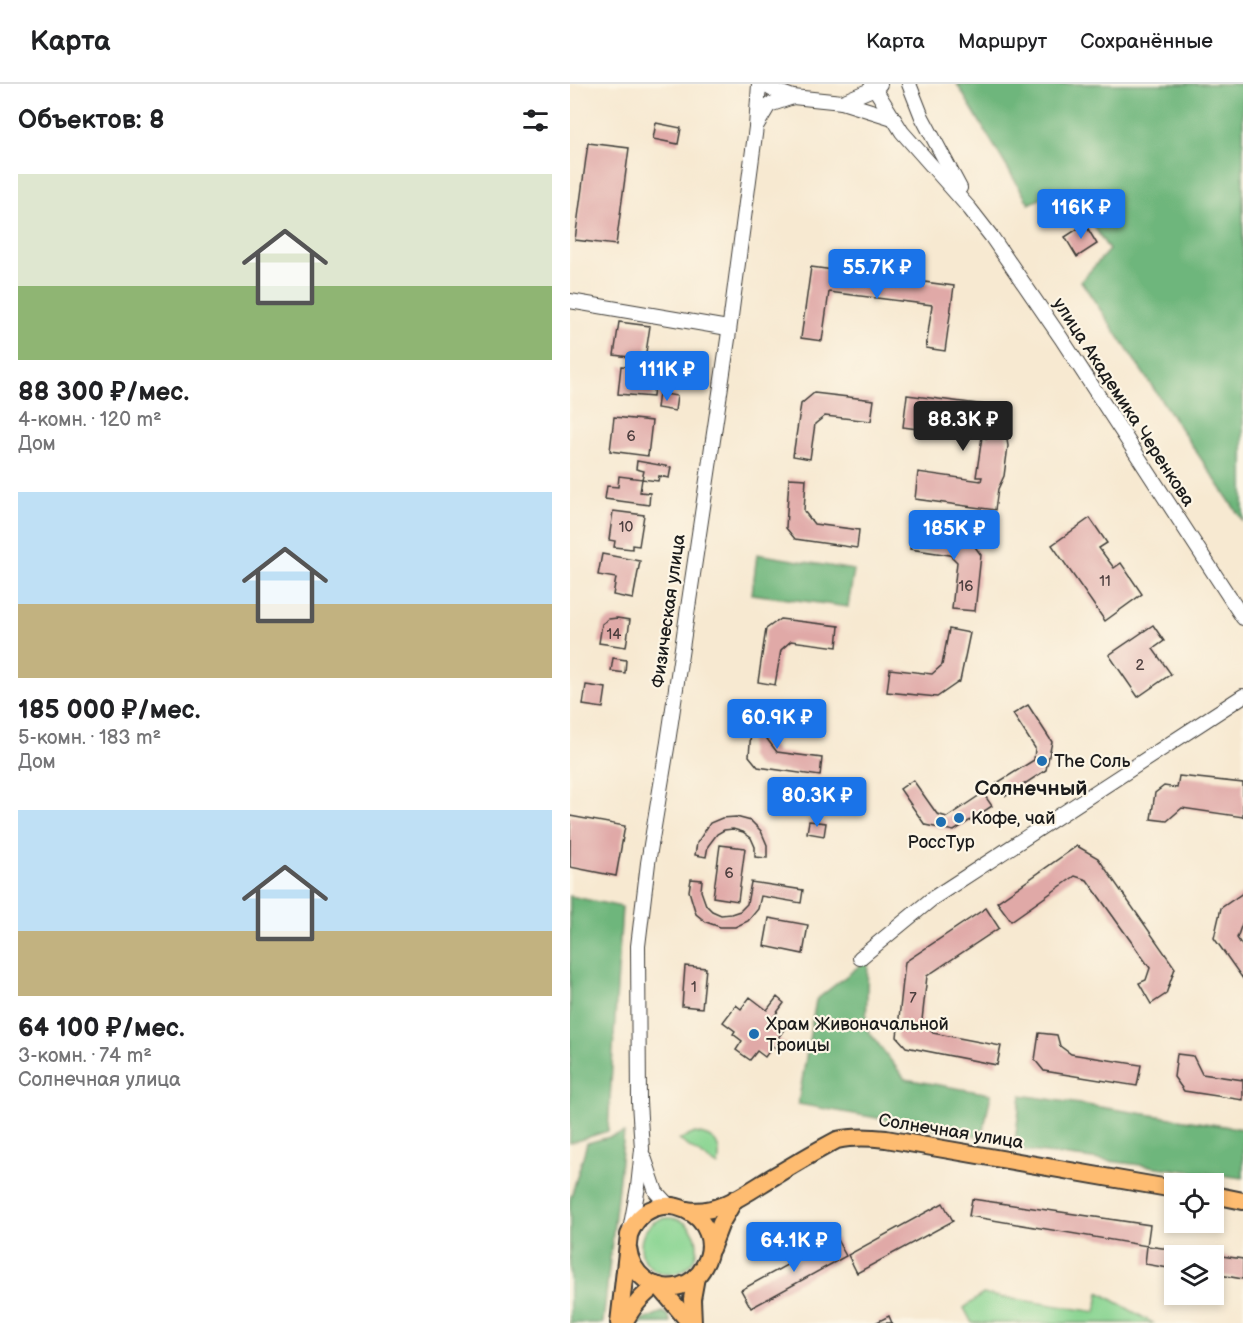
<!DOCTYPE html>
<html lang="ru">
<head>
<meta charset="utf-8">
<style>
	:root { --surface:#fff; --page:#f6f6f6; --text:#202124; --muted:#757577; --line:#e0e0e0; --accent:#1a73e8 }
	body { margin:0; font-family:"Balsamiq Sans",sans-serif; background:var(--page); color:var(--text); height:100vh; display:flex; flex-direction:column; font-size:22px; white-space:nowrap }
	* { box-sizing:border-box; margin:0 }
	p { font-size:20px; color:var(--muted) }
	.icon { flex:none; width:33px; height:33px; fill:none; stroke:currentColor; stroke-width:2; stroke-linecap:round; stroke-linejoin:round }
	.map { position:relative; flex:1; overflow:hidden }
	.panel { display:flex; flex-direction:column; background:var(--surface); width:570px }
	.panel>* { flex:none }
	.buttons { position:absolute; left:594px; top:1089px; display:grid; gap:12px }
	.buttons a { display:grid; place-items:center; width:60px; height:60px; border-radius:0px; background:var(--surface); box-shadow:0 3px 9px #0003; font-size:30px }
	.price { position:absolute; translate:-50% -51px; padding:0 14px; border-radius:6px; background:var(--accent); color:#fff; font-size:20px; line-height:39px; filter:drop-shadow(0 2px 3px #0008) }
	.price::after { content:''; position:absolute; left:50%; top:36px; width:18px; height:14px; margin-left:-9px; background:inherit; clip-path:polygon(0 0,100% 0,50% 100%) }
	.price.current { background:#222; color:#fff }
	ul { padding:0; list-style:none }
	li { display:grid; align-content:center; gap:12px; height:318px; padding:0 18px }
	li span { display:grid; place-items:center; height:186px; border-radius:0px; color:#555 }
	li>.icon { margin-inline-start:auto }
	span .icon { width:108px; height:108px; fill:#fffc; stroke-width:1 }
	li b { font-size:26px }
	h2 { display:flex; justify-content:space-between; align-items:center; height:72px; padding:0 18px; font-size:26px }
	header { display:flex; align-items:center; gap:36px; box-sizing:border-box; height:84px; padding:0 30px; background:var(--surface); border-bottom:2px solid var(--line) }
	header strong { font-size:28px }
	nav { display:flex; gap:33px; margin-inline-start:auto; font-size:21px }
	main { display:flex; flex:1; min-height:0 }
	.map>svg:first-child { display:block }
	.green { fill:#88d491; stroke:#527856; stroke-width:1.5 }
	.forest { fill:#6eb67b; stroke:#45694c; stroke-width:1.5 }
	.building { fill:#e0a9a7 }
	.lines { fill:none; stroke-linecap:round; stroke-linejoin:round }
	.minor-casing { stroke:#3d3b37; stroke-width:16 }
	.major-casing { stroke:#3d3b37; stroke-width:20 }
	.minor { stroke:#fff; stroke-width:14 }
	.major { stroke:#febc71; stroke-width:16 }
	.poi-dot { fill:#1f6fb2; stroke:#fcf5e5; stroke-width:2 }
	.labels { text-anchor:middle; stroke-width:4.5; stroke-linejoin:round; paint-order:stroke }
	.number-label { font-size:15px; fill:#4d3f3f }
	.street-label { font-size:18px; fill:#1c1c1c; stroke:#fcf5e5 }
	.poi-label { font-size:18px; fill:#1c1c1c; stroke:#fcf5e5; text-anchor:start }
	.quarter-label { font-size:21px; font-weight:bold; fill:#1c1c1c; stroke:#fcf5e5 }
</style>
</head>
<body>
<header>
<strong>Карта</strong>
<nav><a>Карта</a><a>Маршрут</a><a>Сохранённые</a></nav>
</header>
<main>
<section class="panel">
<h2>Объектов: 8<svg class="icon" aria-label="filters" viewBox="0 0 24 24"><path d="M4 7h16M4 17h16"/><circle cx="9" cy="7" r="2"/><circle cx="15" cy="17" r="2"/></svg></h2>
<ul>
<li><span style="background:linear-gradient(#dfe7d0 60%,#8fb573 0)"><svg class="icon" aria-label="home" viewBox="0 0 24 24"><path d="M3 11l9-7 9 7M6 9v11h12V9"/></svg></span><div><b>88 300 ₽/мес.</b><p>4-комн. · 120 m²</p><p>Дом</p></div></li>
<li><span style="background:linear-gradient(#bfe0f5 60%,#c2b280 0)"><svg class="icon" aria-label="home" viewBox="0 0 24 24"><path d="M3 11l9-7 9 7M6 9v11h12V9"/></svg></span><div><b>185 000 ₽/мес.</b><p>5-комн. · 183 m²</p><p>Дом</p></div></li>
<li><span style="background:linear-gradient(#bfe0f5 65%,#c2b280 0)"><svg class="icon" aria-label="home" viewBox="0 0 24 24"><path d="M3 11l9-7 9 7M6 9v11h12V9"/></svg></span><div><b>64 100 ₽/мес.</b><p>3-комн. · 74 m²</p><p>Солнечная улица</p></div></li>
</ul>
</section>
<div class="map">
<svg width="673" height="1239" viewBox="0 0 673 1239">
	<rect width="100%" height="100%" fill="#fcf5e5"/>
	<filter id="ink" filterUnits="userSpaceOnUse"><feTurbulence type="fractalNoise" baseFrequency=".0167" numOctaves="2"/><feDisplacementMap in="SourceGraphic" scale="12" xChannelSelector="R" yChannelSelector="G"/><feConvolveMatrix kernelMatrix="1 2 1 2 8 2 1 2 1" color-interpolation-filters="sRGB"/></filter>
	<filter id="wash" filterUnits="userSpaceOnUse"><feTurbulence type="fractalNoise" baseFrequency=".008" numOctaves="4" result="noise"/><feDisplacementMap in="SourceGraphic" scale="24" xChannelSelector="R" yChannelSelector="G"/><feGaussianBlur stdDeviation="1.35" result="paint"/><feColorMatrix in="noise" values="0 0 0 0 0 0 0 0 0 0 0 0 0 0 0 0 0 1.4 0 .05"/><feComposite in="paint" operator="in"/></filter>
	<g filter="url(#wash)">
		<rect width="100%" height="100%" fill="#f7e9d1"/>
		<g class="green">
			<path d="M125 1049C147 1052 152 1062 148 1082L109 1056Z"/>
			<circle cx="99" cy="1162" r="28"/>
			<path d="M529 1208 583 1239H402L394 1224 413 1210 526 1228Z"/>
		</g>
		<g class="forest">
			<path d="M387 0H673V437L511 197 539 166 501 105 487 107 459 120Z"/>
			<path d="M187 470 284 486 278 523 182 510Z"/>
			<path d="M0 812 52 823 38 1047 0 1059Z"/>
			<path d="M298 875 296 944 335 995 421 1010 412 1053 228 1020 246 916Z"/>
			<path d="M451 1011 673 1045V1094L444 1065Z"/>
			<path d="M54 1049 33 1239H0V1116L17 1059Z"/>
			<path d="M92 1228 98 1231 101 1239H66Z"/>
		</g>
		<g id="blocks">
			<g class="building">
				<path d="M86 39 111 44 108 60 83 55Z"/>
				<path d="M18 59 59 64 46 161 5 156Z"/>
				<path d="M515 140 527 160 507 173 495 153Z"/>
				<path d="M241 183 384 202 375 267 356 264 362 221 259 208 252 257 231 254Z"/>
				<path d="M49 238 80 242 75 275 44 271Z"/>
				<path d="M51 282 85 285 83 313 48 310Z"/>
				<path d="M89 309 107 312 105 327 87 324Z"/>
				<path d="M244 309 304 316 301 337 255 332 245 340 240 375 223 372 231 320Z"/>
				<path d="M337 311 439 324 436 350 438 362 434 392 428 405 425 426 345 415 348 388 411 397 412 393H406L412 353 417 354 418 342 356 334 355 346 333 343Z"/>
				<path d="M44 333 82 337 78 372 40 367Z"/>
				<path d="M67 377 101 383 99 394 89 392 88 397 72 395 70 408 80 409 79 421 35 415 37 402 48 403 49 392 72 395 74 387 66 385Z"/>
				<path d="M219 394 236 395 234 427 244 440 289 446 287 464 225 455 216 444Z"/>
				<path d="M43 427 74 431 69 462 62 461V465L44 463 45 457 39 456Z"/>
				<path d="M520 434 537 459 529 464 544 484 551 479 572 510 535 537 482 461Z"/>
				<path d="M343 442 395 449 411 471 405 527 382 525 387 478 380 471 340 465Z"/>
				<path d="M32 470 70 477 63 515 43 511 46 494 28 491Z"/>
				<path d="M47 534 60 536 56 563 29 559 32 540 39 535Z"/>
				<path d="M210 535 269 542 267 563 221 557 211 566 205 601 188 598 196 545Z"/>
				<path d="M583 541 594 557 583 565 601 590 568 613 539 571Z"/>
				<path d="M379 545 400 549 390 597 367 613 317 608 320 585 362 590 372 581Z"/>
				<path d="M43 574 56 576 55 589 41 587Z"/>
				<path d="M16 601 36 604 33 624 13 621Z"/>
				<path d="M458 621 482 658 476 686 436 712 427 699 464 676 465 664 443 630Z"/>
				<path d="M183 622 199 623 197 655 207 668 252 674 250 692 188 683 179 672Z"/>
				<path d="M609 692 673 699V733L612 724 597 737 581 735 585 709 594 702 607 704Z"/>
				<path d="M343 696 367 730 377 733 413 709 422 722 384 747 355 741 330 705Z"/>
				<path d="M0 732 55 742 46 792 0 783Z"/>
				<path d="M166 733 181 737 191 747 197 761V774L185 773V763L181 754 173 748 163 745 154 746 147 750 138 762 136 773 125 771 127 759 140 739 152 734Z"/>
				<path d="M239 737 256 739 254 752 237 749Z"/>
				<path d="M150 761 175 764 168 817 143 813Z"/>
				<path d="M507 762 528 774 605 884 596 910 581 920 569 899 576 896 580 884 517 796 505 792 441 837 427 818Z"/>
				<path d="M121 795 132 796 131 807 136 821 142 827 151 831 161 830 170 827 177 820 181 798 233 806 231 819 191 812 188 825 178 837 165 843H150L136 838 126 830 119 807Z"/>
				<path d="M673 809V837L667 854 673 863V895L644 854 651 824Z"/>
				<path d="M416 824 429 844 357 892 352 936 363 949 431 962 427 981 336 963 327 953 335 878Z"/>
				<path d="M199 834 238 841 233 870 194 862Z"/>
				<path d="M115 882 136 884 132 924 112 922Z"/>
				<path d="M180 913 197 926 207 913 214 919 203 934 215 944 208 954 216 960 210 968 203 962 195 973 187 967 180 976 166 966 172 957 163 950 165 947 153 938 166 921 171 925Z"/>
				<path d="M469 949 487 951 490 962 501 970 571 981 567 1002 474 987 465 976Z"/>
				<path d="M607 970 623 972 632 990 673 996V1016L614 1007 604 993Z"/>
				<path d="M402 1115 580 1141 577 1162 399 1132Z"/>
				<path d="M373 1119 383 1137 287 1189 278 1171Z"/>
				<path d="M266 1154 276 1172 181 1224 171 1206Z"/>
				<path d="M577 1162 638 1170V1172H604V1185L575 1180Z"/>
				<path d="M644 1171 673 1175V1195L644 1190Z"/>
				<path d="M319 1232 322 1239H305Z"/>
			</g>
		</g>
	</g>
	<g filter="url(#ink)">
		<use href="#blocks" fill-opacity="0" stroke="#3d3b37" stroke-width="1.5"/>
		<g class="lines">
			<defs>
				<g id="minor">
					<path d="M198 0 201 5 223 13 272 18 323 34"/>
					<path d="M302 0 332 48 400 125 421 152 491 254 673 534"/>
					<path d="M339 0 352 33 390 104"/>
					<path d="M272 18 305 4 310 0"/>
					<path d="M187 41 199 21 223 13"/>
					<path d="M0 217 158 244"/>
					<path d="M290 874 363 814 673 612"/>
					<path d="M74 1073 86 1108 98 1121"/>
					<path d="M60 1146 68 1103 72 1065 69 1018 68 862 78 779 98 658 158 255 186 43 189 0"/>
				</g>
				<g id="major">
					<path d="M644 1111 673 1117"/>
					<path d="M117 1126C149 1132 180 1106 206 1091 226 1079 246 1067 267 1056 284 1052 299 1053 316 1055L604 1105"/>
					<path d="M141 1165 151 1139 165 1115"/>
					<path d="M89 1202 120 1239"/>
					<path d="M49 1239 59 1151C82 1092 162 1133 134 1182 129 1192 120 1199 110 1202 83 1209 61 1190 58 1164"/>
					<path d="M54 1239C63 1222 71 1213 86 1201"/>
					<path d="M123 1239 122 1215 126 1193"/>
				</g>
			</defs>
			<use href="#minor" class="minor-casing"/>
			<use href="#major" class="major-casing"/>
			<use href="#minor" class="minor"/>
			<use href="#major" class="major"/>
		</g>
	</g>
	<g class="poi-dot">
		<circle cx="472" cy="677" r="6"/>
		<circle cx="389" cy="734" r="6"/>
		<circle cx="371" cy="738" r="6"/>
		<circle cx="184" cy="950" r="6"/>
	</g>
	<g class="labels">
		<g class="number-label">
			<text x="61" y="357">6</text>
			<text x="56" y="448">10</text>
			<text x="535" y="502">11</text>
			<text x="396" y="507">16</text>
			<text x="44" y="555">14</text>
			<text x="570" y="586">2</text>
			<text x="159" y="794">6</text>
			<text x="124" y="908">1</text>
			<text x="343" y="919">7</text>
		</g>
		<g class="street-label">
			<text transform="translate(554 318) rotate(57)" y="6">улица Академика Черенкова</text>
			<text transform="translate(98 527) rotate(-82)" y="6">Физическая улица</text>
			<text transform="translate(381 1047) rotate(9)" y="6">Солнечная улица</text>
		</g>
		<g class="poi-label">
			<text x="484" y="683">The Соль</text>
			<text x="401" y="740">Кофе, чай</text>
			<text x="371" y="764" text-anchor="middle">РоссТур</text>
			<text x="196" y="946">Храм Живоначальной<tspan x="196" dy="21">Троицы</tspan></text>
		</g>
		<g class="quarter-label">
			<text x="461" y="711">Солнечный</text>
		</g>
	</g>
</svg>
<div class="buttons">
<a><svg class="icon" aria-label="locate" viewBox="0 0 24 24"><circle cx="12" cy="12" r="6"/><path d="M12 2v4M12 18v4M2 12h4M18 12h4"/></svg></a>
<a><svg class="icon" aria-label="layers" viewBox="0 0 24 24"><path d="M12 4l9 5-9 5-9-5zM3 14l9 5 9-5"/></svg></a>
</div>
<b class="price" style="left:511px;top:156px">116K ₽</b>
<b class="price" style="left:307px;top:216px">55.7K ₽</b>
<b class="price" style="left:97px;top:318px">111K ₽</b>
<b class="price current" style="left:393px;top:368px">88.3K ₽</b>
<b class="price" style="left:384px;top:477px">185K ₽</b>
<b class="price" style="left:207px;top:666px">60.9K ₽</b>
<b class="price" style="left:247px;top:744px">80.3K ₽</b>
<b class="price" style="left:224px;top:1189px">64.1K ₽</b>
</div>
</main>
</body>
</html>
